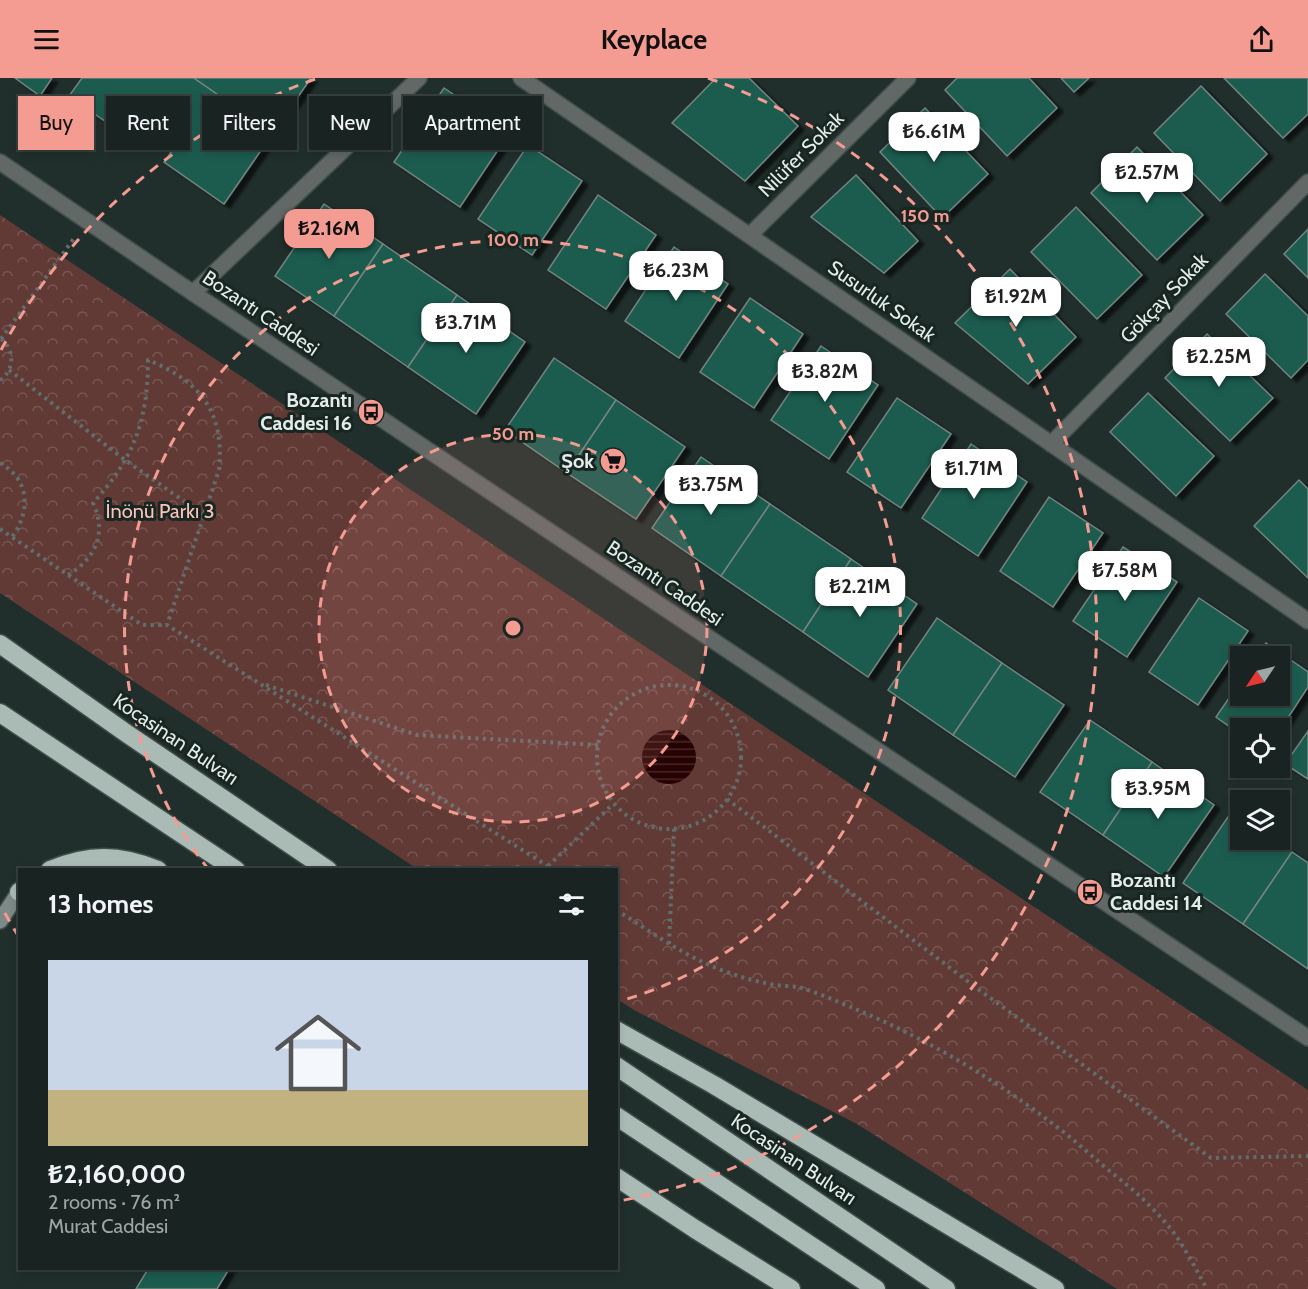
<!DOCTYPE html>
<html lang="en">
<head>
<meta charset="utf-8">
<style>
	:root { --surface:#192321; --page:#222b2a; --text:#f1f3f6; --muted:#9fa4a5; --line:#37403f; --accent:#f59c92 }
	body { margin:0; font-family:Cabin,sans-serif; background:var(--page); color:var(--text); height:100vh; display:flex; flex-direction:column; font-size:22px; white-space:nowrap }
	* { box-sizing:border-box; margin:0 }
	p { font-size:20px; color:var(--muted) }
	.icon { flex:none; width:33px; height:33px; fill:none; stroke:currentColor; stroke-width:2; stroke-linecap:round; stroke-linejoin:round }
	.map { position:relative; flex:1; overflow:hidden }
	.panel { position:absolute; left:18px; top:790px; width:600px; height:402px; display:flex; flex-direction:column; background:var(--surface); border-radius:0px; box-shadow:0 3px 9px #0003,0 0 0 2px var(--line) }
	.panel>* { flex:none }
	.top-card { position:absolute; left:18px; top:18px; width:600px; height:54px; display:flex; gap:12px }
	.needle { width:39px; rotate:235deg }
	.tools { position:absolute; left:1230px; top:568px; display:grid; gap:12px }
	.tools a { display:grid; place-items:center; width:60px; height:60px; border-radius:0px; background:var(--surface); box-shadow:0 3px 9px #0003,0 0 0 2px var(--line); font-size:30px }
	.price { position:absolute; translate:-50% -51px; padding:0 14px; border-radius:12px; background:#fff; color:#222; font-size:20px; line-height:39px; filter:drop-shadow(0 2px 3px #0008) }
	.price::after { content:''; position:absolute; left:50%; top:36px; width:18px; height:14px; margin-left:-9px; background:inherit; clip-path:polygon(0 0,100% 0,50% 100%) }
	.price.active { background:var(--accent); color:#111 }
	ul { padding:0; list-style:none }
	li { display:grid; align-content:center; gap:12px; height:318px; padding:0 30px }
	li span { display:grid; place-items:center; height:186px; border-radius:0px; color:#555 }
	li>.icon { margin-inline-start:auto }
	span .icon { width:108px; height:108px; fill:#fffc; stroke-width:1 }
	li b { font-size:26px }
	h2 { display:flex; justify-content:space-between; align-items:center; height:72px; padding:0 30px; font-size:26px }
	.tag { padding:0 21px; border-radius:0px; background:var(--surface); box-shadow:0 3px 9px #0003,0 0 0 2px var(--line); font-size:21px; line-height:54px }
	.tag.active { background:var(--accent); color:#111 }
	header { display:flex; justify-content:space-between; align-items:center; height:78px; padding:0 30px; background:var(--accent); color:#111; font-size:27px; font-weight:700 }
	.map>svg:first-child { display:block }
	.park { fill:url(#park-crowns) }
	.water { fill:url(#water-rules) }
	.building { fill:#1c5b4f; stroke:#748480; stroke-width:1.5; filter:url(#shadow) }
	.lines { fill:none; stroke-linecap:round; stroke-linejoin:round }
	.street-casing { stroke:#404d4a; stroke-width:18 }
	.secondary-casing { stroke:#404d4a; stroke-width:18 }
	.highway-casing { stroke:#404d4a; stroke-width:21 }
	.path { stroke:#626e6b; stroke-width:4; stroke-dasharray:3 4.5; stroke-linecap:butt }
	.street { stroke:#616866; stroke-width:15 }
	.secondary { stroke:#7e8a87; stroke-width:15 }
	.highway { stroke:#aabbb6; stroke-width:18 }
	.ring { fill:none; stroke:#f59c92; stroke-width:3; stroke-dasharray:10 8 }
	.labels { text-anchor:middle; stroke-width:6; stroke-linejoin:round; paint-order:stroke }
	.street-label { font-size:20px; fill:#e3ece9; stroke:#182622 }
	.poi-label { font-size:20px; font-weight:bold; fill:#e3ece9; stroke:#182622; text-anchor:end }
	.park-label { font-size:20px; fill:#fcc2bb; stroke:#182622 }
	.centre { fill:#f59c92; stroke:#182622; stroke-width:3 }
	.ring-label { font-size:18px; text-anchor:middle; font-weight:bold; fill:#f59c92; stroke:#182622; stroke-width:6; stroke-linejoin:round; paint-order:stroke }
</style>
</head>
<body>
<header><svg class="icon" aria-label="menu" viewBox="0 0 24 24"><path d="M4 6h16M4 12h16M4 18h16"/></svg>Keyplace<svg class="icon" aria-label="share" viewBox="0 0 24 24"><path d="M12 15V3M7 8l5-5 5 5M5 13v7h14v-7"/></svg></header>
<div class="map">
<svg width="1308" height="1211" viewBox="0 0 1308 1211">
	<defs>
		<pattern id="park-crowns" width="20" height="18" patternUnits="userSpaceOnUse" patternTransform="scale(1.5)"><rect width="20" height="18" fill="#613a36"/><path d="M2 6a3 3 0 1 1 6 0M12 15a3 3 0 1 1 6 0" fill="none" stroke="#785753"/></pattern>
		<pattern id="water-rules" width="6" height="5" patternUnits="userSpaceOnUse" patternTransform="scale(1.5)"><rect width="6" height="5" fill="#270202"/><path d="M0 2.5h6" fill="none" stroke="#462727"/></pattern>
		<filter id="shadow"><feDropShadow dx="6" dy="4" stdDeviation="1.5" flood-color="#0009"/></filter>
	</defs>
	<rect width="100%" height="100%" fill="#212f2c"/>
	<path class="park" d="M0 137 1308 1012V1211H1117L857 1046 634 932 617 921 616 792H419L0 515Z"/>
	<circle class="water" cx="669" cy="679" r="27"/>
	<g class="building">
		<path d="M15 0H52L40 18Z"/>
		<path d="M82 0H194L273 55 224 126 164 84 174 70 142 47 132 62 69 18Z"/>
		<path d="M194 0H311L273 55Z"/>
		<path d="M716 0H749L798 48 745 103 672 45Z"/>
		<path d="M957 0H1029L1057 30 1007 78 945 12Z"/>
		<path d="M1061 0H1089L1074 14Z"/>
		<path d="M1224 0H1308V36L1283 60Z"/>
		<path d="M1201 8 1267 76 1220 123 1154 55Z"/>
		<path d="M444 10 510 54 460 129 394 84Z"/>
		<path d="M925 30 988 96 942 140 880 74Z"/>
		<path d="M528 67 582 103 532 177 478 141Z"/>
		<path d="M1137 69 1203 137 1157 182 1091 115Z"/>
		<path d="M856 97 918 163 884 195 811 139Z"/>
		<path d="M598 117 656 157 606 231 548 192Z"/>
		<path d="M324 126 383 166 334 238 275 198Z"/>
		<path d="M1076 129 1142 197 1097 241 1031 174Z"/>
		<path d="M1308 151V200L1284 176Z"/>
		<path d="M383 166 457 217 408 289 334 238Z"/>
		<path d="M674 169 728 206 679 280 625 243Z"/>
		<path d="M1010 191 1076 259 1028 306 955 245Z"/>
		<path d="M1265 196 1308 238V282L1291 300 1226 236Z"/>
		<path d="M457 217 525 264 476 336 408 289Z"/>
		<path d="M750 220 803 256 754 330 700 294Z"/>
		<path d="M1207 256 1273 320 1230 363 1165 300Z"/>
		<path d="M821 268 878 307 829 381 771 342Z"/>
		<path d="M554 280 616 322 567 395 505 352Z"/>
		<path d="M1148 315 1214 378 1176 418 1110 354Z"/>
		<path d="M897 320 951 356 901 430 847 394Z"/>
		<path d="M616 322 685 369 636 441 567 395Z"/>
		<path d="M971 366 1027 404 978 478 922 440Z"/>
		<path d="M701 379 770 426 721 498 652 450Z"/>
		<path d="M1299 402 1308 411V500L1254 448Z"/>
		<path d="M1049 419 1103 455 1053 529 1000 493Z"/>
		<path d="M770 426 851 481 803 554 721 498Z"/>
		<path d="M1123 469 1177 504 1127 579 1073 543Z"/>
		<path d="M851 481 917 526 868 599 803 554Z"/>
		<path d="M1199 520 1248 553 1198 627 1149 594Z"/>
		<path d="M937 540 1002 585 953 657 888 612Z"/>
		<path d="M1266 565 1308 594V609L1280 652 1240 651V656L1216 639 1240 604V618H1280V579H1257Z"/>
		<path d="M1002 585 1064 627 1015 699 953 657Z"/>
		<path d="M1090 642 1152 684 1103 757 1040 714Z"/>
		<path d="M1308 653V701L1285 686Z"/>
		<path d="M1152 684 1214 727 1164 799 1103 757Z"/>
		<path d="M1232 733 1240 739V762H1275L1292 774 1243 846 1183 805Z"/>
		<path d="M1292 774 1308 785V891L1243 846Z"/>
		<path d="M148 1191H229L217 1211H136Z"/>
	</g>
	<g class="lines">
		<defs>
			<g id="street">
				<path d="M521 0 1308 543"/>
				<path d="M0 84 193 215 1308 960"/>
				<path d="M750 157 908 0"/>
				<path d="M193 215 419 0"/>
				<path d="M1051 366 1308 104"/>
			</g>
			<path id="secondary" d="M0 843 19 814"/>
			<g id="highway">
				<path d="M0 566 126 655 328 792"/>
				<path d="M0 635 236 792"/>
				<path d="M50 792C89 776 119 776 158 792"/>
				<path d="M19 814 20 813"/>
				<path d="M616 952 714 1007 1055 1211"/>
				<path d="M616 988 946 1211"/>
				<path d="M616 1038 876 1211"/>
				<path d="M616 1099 695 1151 791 1211"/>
			</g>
		</defs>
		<use href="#street" class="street-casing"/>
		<use href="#secondary" class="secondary-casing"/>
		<use href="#highway" class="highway-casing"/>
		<g class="path">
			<path d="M1 261 75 159"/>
			<path d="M9 292 125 382 204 437"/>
			<path d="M0 302C15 292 15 271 0 260"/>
			<path d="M0 385C30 402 31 433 12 459"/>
			<path d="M0 451 142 547H167L554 792"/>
			<path d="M68 497C96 480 107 455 93 425 134 380 148 342 148 282 200 303 225 334 219 392L167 547"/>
			<path d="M266 607 417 657 598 667"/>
			<circle cx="669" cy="679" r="72"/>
			<path d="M727 721 978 911 1211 1080 1308 1078"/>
			<path d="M548 788 613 726"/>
			<path d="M616 832C652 854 686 880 727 894 743 900 759 904 775 907 783 908 791 908 798 909 814 913 838 924 853 930 932 963 1005 1007 1071 1060 1083 1070 1094 1080 1106 1090 1113 1096 1120 1101 1127 1107 1141 1118 1154 1132 1166 1145 1183 1165 1194 1188 1207 1211"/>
			<path d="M669 866 674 751"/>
		</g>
		<use href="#street" class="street"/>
		<use href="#secondary" class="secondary"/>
		<use href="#highway" class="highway"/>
	</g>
	<circle cx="513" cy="550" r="194" fill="#f59c92" fill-opacity=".12"/>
	<g class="ring">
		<circle cx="513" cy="550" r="194"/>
		<path d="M209 792A388 388 0 1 1 617 924"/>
		<path d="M19 859A583 583 0 0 1 1 828M1 272A583 583 0 0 1 318 0M708 0A583 583 0 0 1 619 1123"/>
	</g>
	<defs>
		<symbol id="bus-disc" viewBox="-11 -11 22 22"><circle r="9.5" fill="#f59c92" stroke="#182622"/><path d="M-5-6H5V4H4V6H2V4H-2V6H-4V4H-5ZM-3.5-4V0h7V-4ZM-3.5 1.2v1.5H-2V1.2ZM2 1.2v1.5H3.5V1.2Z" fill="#111"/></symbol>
		<symbol id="supermarket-disc" viewBox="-11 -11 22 22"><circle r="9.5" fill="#f59c92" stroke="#182622"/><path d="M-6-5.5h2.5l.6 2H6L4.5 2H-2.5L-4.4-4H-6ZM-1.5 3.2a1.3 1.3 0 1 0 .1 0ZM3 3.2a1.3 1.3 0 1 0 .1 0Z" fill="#111"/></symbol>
	</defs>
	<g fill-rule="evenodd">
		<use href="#bus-disc" x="356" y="319" width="30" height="30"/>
		<use href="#supermarket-disc" x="598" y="368" width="30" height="30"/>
		<use href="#bus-disc" x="1075" y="799" width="30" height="30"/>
	</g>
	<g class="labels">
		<g class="street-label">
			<text transform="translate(801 76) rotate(-45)" y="7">Nilüfer Sokak</text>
			<text transform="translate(1164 220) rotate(-46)" y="7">Gökçay Sokak</text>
			<text transform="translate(882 223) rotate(35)" y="7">Susurluk Sokak</text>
			<text transform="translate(261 235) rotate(34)" y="7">Bozantı Caddesi</text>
			<text transform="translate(665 505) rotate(34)" y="7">Bozantı Caddesi</text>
			<text transform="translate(176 661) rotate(34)" y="7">Kocasinan Bulvarı</text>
			<text transform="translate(794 1081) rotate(34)" y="7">Kocasinan Bulvarı</text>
		</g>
		<g class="poi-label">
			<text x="352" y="329">Bozantı<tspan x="352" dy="23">Caddesi 16</tspan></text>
			<text x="594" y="390">Şok</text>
			<text x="1110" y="809" text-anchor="start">Bozantı<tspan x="1110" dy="23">Caddesi 14</tspan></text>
		</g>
		<g class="park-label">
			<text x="160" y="440">İnönü Parkı 3</text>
		</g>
	</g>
	<circle cx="513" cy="550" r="9" class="centre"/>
	<g class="ring-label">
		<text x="925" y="144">150 m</text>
		<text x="513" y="168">100 m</text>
		<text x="513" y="362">50 m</text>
	</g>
</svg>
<div class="tools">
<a><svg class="needle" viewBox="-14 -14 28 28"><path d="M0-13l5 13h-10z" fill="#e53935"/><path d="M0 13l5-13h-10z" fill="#9fa4a5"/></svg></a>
<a><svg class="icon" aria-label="locate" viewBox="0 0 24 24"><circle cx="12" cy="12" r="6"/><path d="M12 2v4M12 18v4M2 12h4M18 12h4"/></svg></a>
<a><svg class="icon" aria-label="layers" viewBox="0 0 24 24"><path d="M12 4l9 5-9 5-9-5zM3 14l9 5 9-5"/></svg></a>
</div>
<b class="price" style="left:934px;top:85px">₺6.61M</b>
<b class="price" style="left:1147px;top:126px">₺2.57M</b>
<b class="price active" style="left:329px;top:182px">₺2.16M</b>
<b class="price" style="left:676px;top:224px">₺6.23M</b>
<b class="price" style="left:1016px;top:250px">₺1.92M</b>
<b class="price" style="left:466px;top:276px">₺3.71M</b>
<b class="price" style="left:1219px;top:310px">₺2.25M</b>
<b class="price" style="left:825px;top:325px">₺3.82M</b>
<b class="price" style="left:974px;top:422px">₺1.71M</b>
<b class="price" style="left:711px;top:438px">₺3.75M</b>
<b class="price" style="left:1125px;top:524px">₺7.58M</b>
<b class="price" style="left:860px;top:540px">₺2.21M</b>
<b class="price" style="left:1158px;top:742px">₺3.95M</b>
<div class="top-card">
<a class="tag active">Buy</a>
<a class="tag">Rent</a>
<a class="tag">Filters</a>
<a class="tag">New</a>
<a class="tag">Apartment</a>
</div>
<section class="panel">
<h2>13 homes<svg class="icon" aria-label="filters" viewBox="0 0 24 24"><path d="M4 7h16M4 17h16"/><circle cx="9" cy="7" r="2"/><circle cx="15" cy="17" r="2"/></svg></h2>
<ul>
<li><span style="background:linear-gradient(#c9d6e8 70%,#c2b280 0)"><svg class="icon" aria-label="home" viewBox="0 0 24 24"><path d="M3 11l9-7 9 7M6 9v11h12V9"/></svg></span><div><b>₺2,160,000</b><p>2 rooms · 76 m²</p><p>Murat Caddesi</p></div></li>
</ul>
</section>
</div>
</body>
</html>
